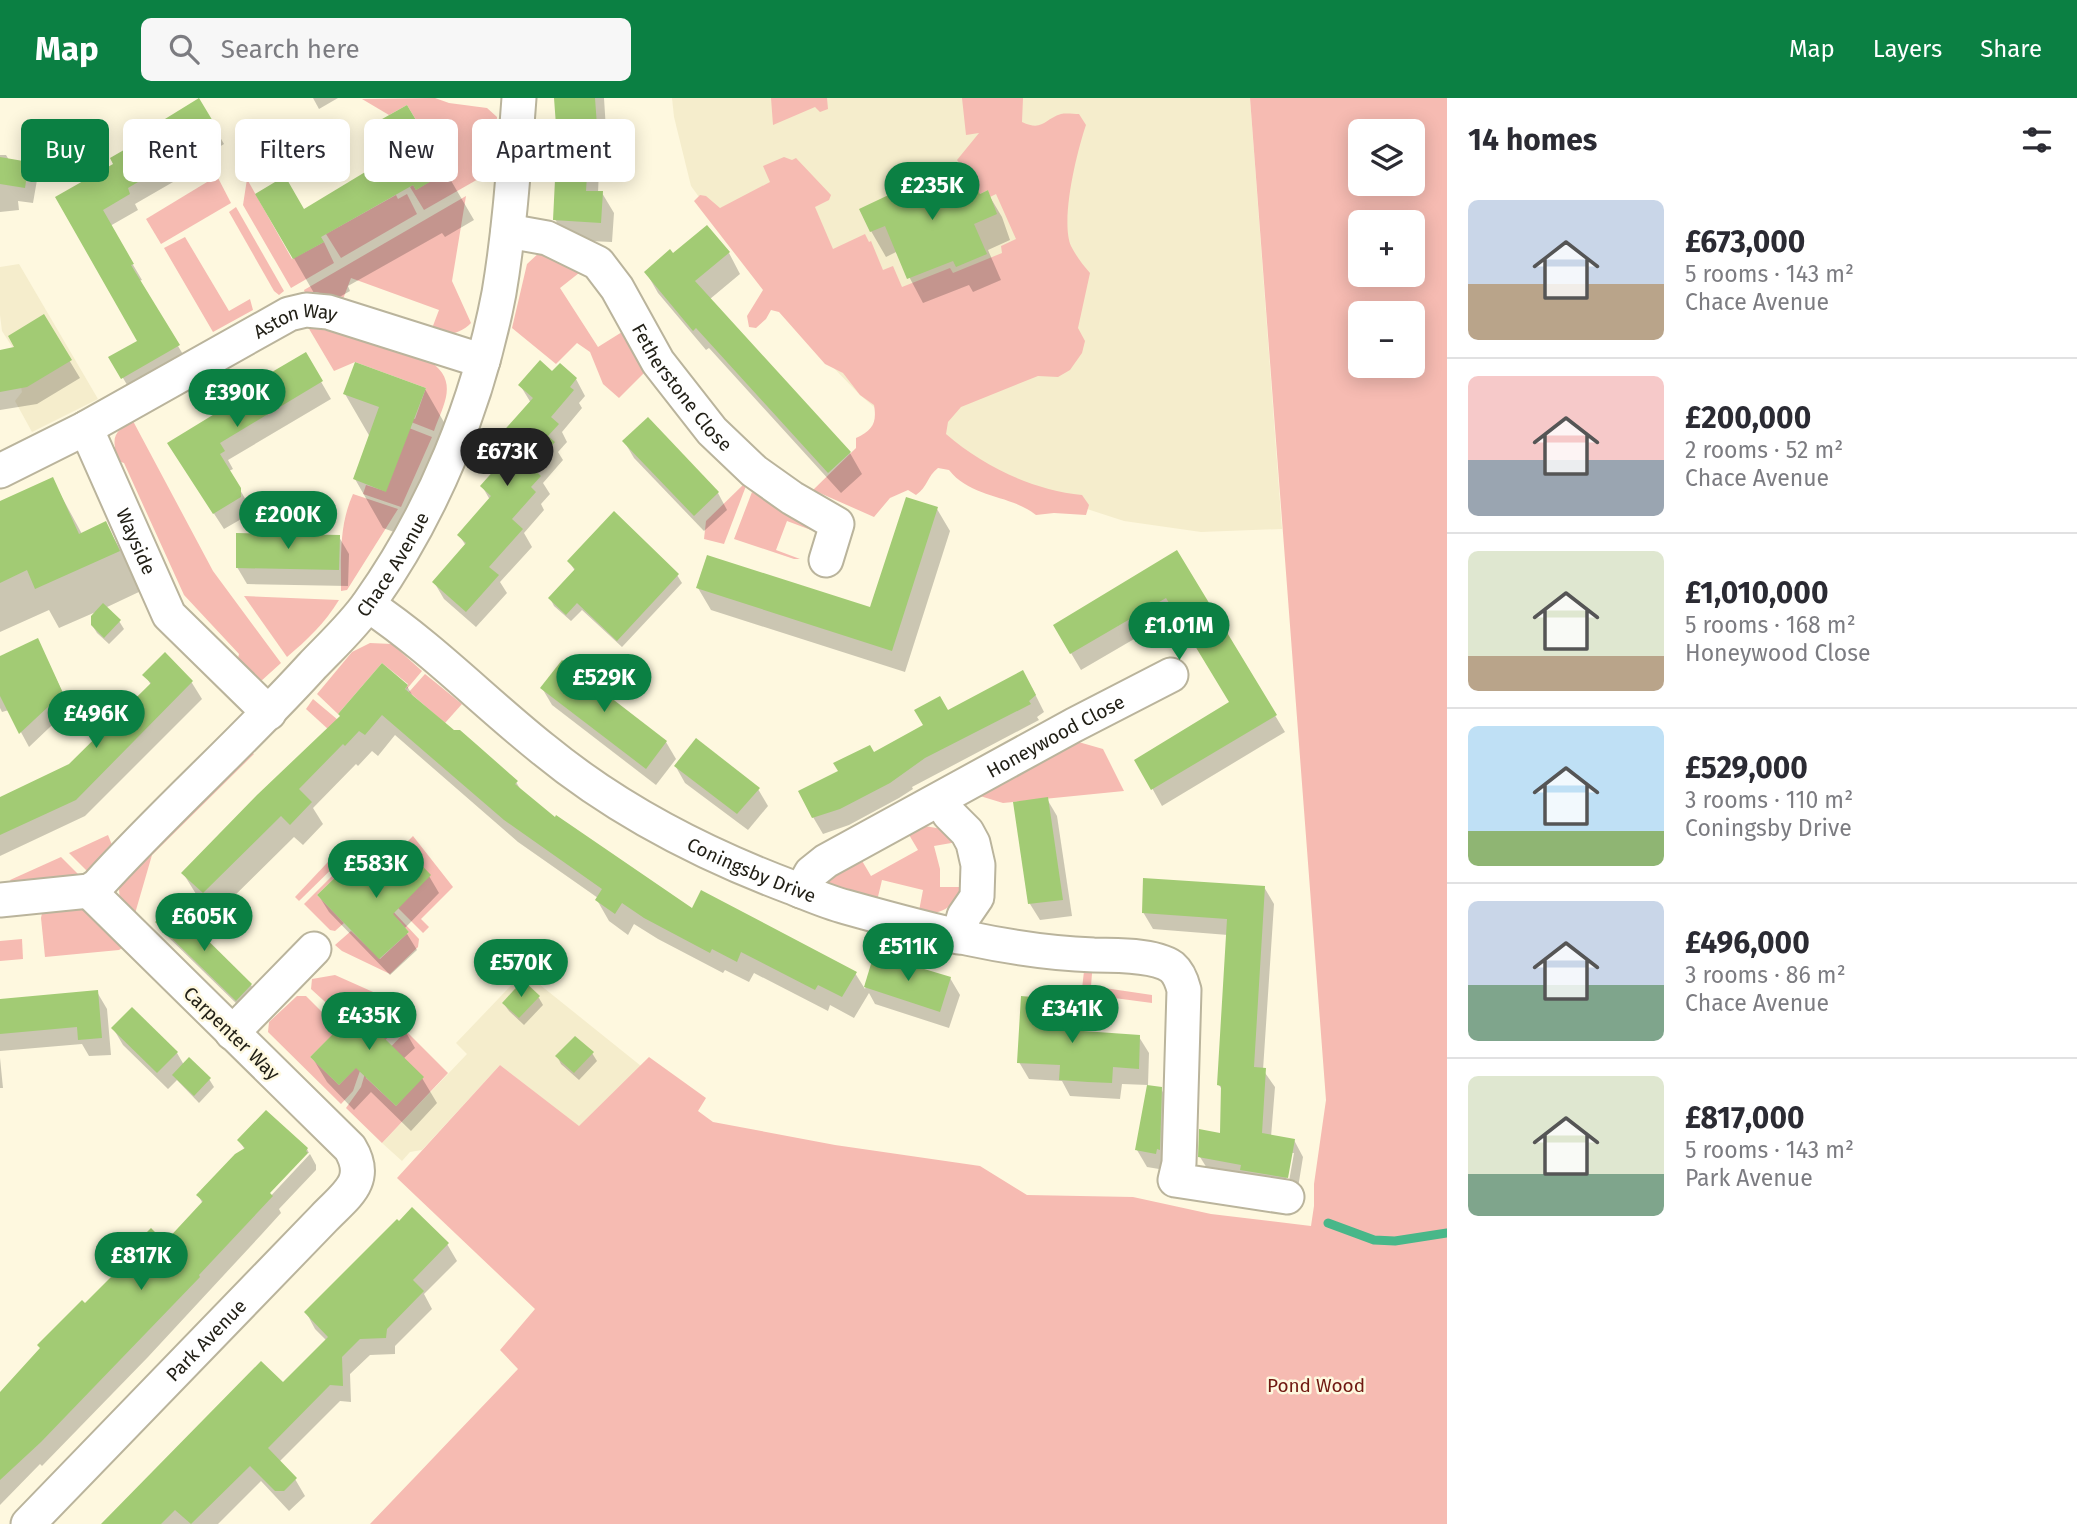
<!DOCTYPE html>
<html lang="en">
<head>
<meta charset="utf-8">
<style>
	:root { --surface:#fff; --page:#f7f7f7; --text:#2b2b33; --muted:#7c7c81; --line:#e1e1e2; --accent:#0b8043 }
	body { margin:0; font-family:"Fira Sans",sans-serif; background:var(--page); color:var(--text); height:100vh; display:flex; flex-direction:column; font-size:26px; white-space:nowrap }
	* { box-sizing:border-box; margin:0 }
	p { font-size:23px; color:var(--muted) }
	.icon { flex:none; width:38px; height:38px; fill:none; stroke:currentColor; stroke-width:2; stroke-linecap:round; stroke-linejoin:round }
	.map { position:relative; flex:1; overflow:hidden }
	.drawer { display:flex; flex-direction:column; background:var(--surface); width:630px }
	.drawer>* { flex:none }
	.top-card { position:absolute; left:21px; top:21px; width:665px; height:63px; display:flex; gap:14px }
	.fabs { position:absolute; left:1348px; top:21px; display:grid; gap:14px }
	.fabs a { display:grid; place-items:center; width:77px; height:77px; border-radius:10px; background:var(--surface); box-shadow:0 4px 18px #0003; font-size:35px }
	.price { position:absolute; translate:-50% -60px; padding:0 16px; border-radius:24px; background:var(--accent); color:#fff; font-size:23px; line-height:46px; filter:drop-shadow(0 2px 4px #0008) }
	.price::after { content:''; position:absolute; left:50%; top:42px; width:21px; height:16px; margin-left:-10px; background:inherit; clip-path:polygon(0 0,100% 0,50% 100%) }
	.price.current { background:#222; color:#fff }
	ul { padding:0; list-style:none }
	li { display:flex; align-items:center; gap:21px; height:175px; padding:0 21px }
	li+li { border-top:2px solid var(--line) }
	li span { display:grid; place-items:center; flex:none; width:196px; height:140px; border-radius:10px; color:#555 }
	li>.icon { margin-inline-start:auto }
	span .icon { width:84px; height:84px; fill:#fffc; stroke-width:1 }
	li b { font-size:30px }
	h2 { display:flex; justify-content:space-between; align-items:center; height:84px; padding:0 21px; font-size:30px }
	.pill { padding:0 24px; border-radius:10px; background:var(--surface); box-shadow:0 4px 18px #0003; font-size:24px; line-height:63px }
	.pill.current { background:var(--accent); color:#fff }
	header { display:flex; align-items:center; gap:42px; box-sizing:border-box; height:98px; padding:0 35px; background:var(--accent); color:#fff }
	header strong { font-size:33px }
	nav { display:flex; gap:38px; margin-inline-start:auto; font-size:24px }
	.search { width:490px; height:63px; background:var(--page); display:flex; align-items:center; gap:18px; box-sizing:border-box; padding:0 24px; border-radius:10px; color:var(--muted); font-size:26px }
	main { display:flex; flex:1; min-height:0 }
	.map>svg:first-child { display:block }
	.built { fill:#f5edcc }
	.green { fill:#f6bbb2; fill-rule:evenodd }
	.shadow { fill:#0003; fill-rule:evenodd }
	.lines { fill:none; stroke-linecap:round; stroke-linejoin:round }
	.stream { stroke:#48b789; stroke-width:9 }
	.building { fill:#a2cb74 }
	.street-casing { stroke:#bab49c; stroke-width:37 }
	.street { stroke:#fff; stroke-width:33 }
	.labels { text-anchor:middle; stroke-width:5; stroke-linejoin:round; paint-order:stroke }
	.street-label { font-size:19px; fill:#222017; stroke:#fef8df }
	.park-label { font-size:19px; fill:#701911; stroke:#fef8df }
</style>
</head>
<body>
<header>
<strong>Map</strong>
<div class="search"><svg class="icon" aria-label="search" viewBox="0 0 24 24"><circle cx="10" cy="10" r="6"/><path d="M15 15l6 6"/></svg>Search here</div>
<nav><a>Map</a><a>Layers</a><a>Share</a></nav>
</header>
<main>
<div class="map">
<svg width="1447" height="1426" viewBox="0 0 1447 1426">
	<rect width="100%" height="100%" fill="#fef8df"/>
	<g class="built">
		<path d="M672 0H1250L1282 431 1201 434 1124 423 1007 385 887 320 860 297 791 226 691 88 674 19Z"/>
		<path d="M19 166 98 301 32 334 15 303 22 294 13 250 2 233 0 217V169Z"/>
		<path d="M524 874 641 968 579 1029 500 967 422 1052 410 1054 402 1063 382 1045 467 956 456 945Z"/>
	</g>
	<g class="green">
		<path d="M435 0 449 5 487 10 497 19 494 72 424 112 410 89 413 87 416 92 447 73 407 7 389 17 362 1Z"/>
		<path d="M771 0H827L828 11 820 14 815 9 773 27Z"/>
		<path d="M962 0H1023L1022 24C1043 34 1044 21 1061 16 1066 15 1074 16 1079 16L1086 27C1077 53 1060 122 1071 148 1076 158 1083 167 1090 175L1078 230 1085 243 1082 255 1070 272 1058 279 1038 278 961 309 948 324 946 336C984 369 1033 392 1082 397L1089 407 1086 417 1054 415 1036 417C1010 396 972 401 949 372L938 370C927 378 928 389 916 397L908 392 890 400 874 419 813 392 856 350V340C873 332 877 325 874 307L860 297 843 275 825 266 779 214 771 212 766 221 756 230 749 229 747 218 763 192 694 103 700 97 706 98 720 110 770 84 763 68 784 59 792 62 796 60 831 97 829 102 815 109 833 151 865 136 869 144 871 143 883 172 893 168 902 189 950 170 953 175 1002 155 1001 148 1016 141 996 96 990 99 988 92 980 96 972 81 957 62 979 35 966 37Z"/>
		<path d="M1250 0H1447V1426H370L518 1271 500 1252 535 1211 397 1080 500 967 579 1028 649 959 706 1000 698 1013 713 1024 835 1047 980 1068 1027 1097 1133 1099 1211 1116 1311 1128 1314 1108V1086L1326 1002ZM1360 33H1412V86H1360ZM1360 124H1412V177H1360ZM1360 215H1412V268H1360Z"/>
		<path d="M217 78 231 105 161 146 146 121Z"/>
		<path d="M247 81 292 161 324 144 334 165 291 190 243 107Z"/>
		<path d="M407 96 417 116 341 160 326 136 396 97 398 101Z"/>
		<path d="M466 98 452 183 471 225C459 237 446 238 431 233L439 212 351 180 343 201 316 194 305 195 304 192Z"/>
		<path d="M236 109 284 193 279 197 274 193 229 114Z"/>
		<path d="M185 139 229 213 250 201 253 212 213 234 164 150Z"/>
		<path d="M541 153 561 162 579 175 560 190 598 249 622 234 646 273 619 300 603 286 590 254 577 245 556 266 512 230 527 166Z"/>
		<path d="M311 223 430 263C459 284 444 305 434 333L411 324 412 320 415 321 426 290 355 264 334 273 305 224Z"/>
		<path d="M133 323 213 473 281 565 260 584 236 568 239 556 184 497 124 365 110 360 106 353 115 349C112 334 122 330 133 323Z"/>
		<path d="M409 330 432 339 401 409 363 396 366 387 385 393Z"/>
		<path d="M744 386 746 388 724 446 704 441 706 423Z"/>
		<path d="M752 394 812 430 811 432 787 423 776 452 800 461H794L734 441Z"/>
		<path d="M353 396 398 411 347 492 341 493C341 459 339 427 353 396Z"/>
		<path d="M244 498 339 502C325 525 307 542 287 559Z"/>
		<path d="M370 545 392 546 422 573 406 592 408 586 382 565 338 616 317 596 352 554Z"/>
		<path d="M425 576 462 606 445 625 409 594Z"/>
		<path d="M313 601 338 622 329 632 306 611Z"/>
		<path d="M1075 643 1103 651 1124 693 1003 705 980 698 1007 677Z"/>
		<path d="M251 654 254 656 152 757 134 819 120 805 119 791 123 777Z"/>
		<path d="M919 727 942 731 957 744 934 748 940 771V789H963C956 810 939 816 918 818L923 792 882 782 876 807 826 787V780L858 756 871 778 918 752 905 730Z"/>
		<path d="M108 737 114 752 90 776 69 755Z"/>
		<path d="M413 738 453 789 421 821 429 829 423 835 393 805 403 748Z"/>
		<path d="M343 748 349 754 299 803 295 799Z"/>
		<path d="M61 759 80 778 14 789 10 782Z"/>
		<path d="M348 762 371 787 367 791 346 769 317 797 344 825 335 833 330 832 304 806Z"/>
		<path d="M389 809 419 841 418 849 390 876 342 853 335 847 351 833 380 861 409 834 387 810Z"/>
		<path d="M43 810H85L125 848 119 852 45 859 41 820Z"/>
		<path d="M22 841 23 861 0 863V843Z"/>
		<path d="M1093 863 1091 888 1152 897V905L1084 896 1082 891 1085 864Z"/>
		<path d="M335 877 409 910V919L375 952 373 950 401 923 374 896 346 923 311 891 312 881Z"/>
		<path d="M297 898H306L339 931 310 959 339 987 360 965 362 967 353 993 341 1006 268 934 269 924Z"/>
		<path d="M406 933 448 975 382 1045 346 1010 361 989 366 972V980L396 1008 423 979 382 958Z"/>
	</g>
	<g class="shadow">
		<path d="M313 0H338L319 11Z"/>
		<path d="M556 0H604L607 48H600L598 95H602L614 115 612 144 566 142 555 121 559 41Z"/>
		<path d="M199 3 224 46 177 75 180 80 135 106 138 112 110 128 142 182 139 183 187 263 132 295 111 260 139 243 58 100 115 67Z"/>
		<path d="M377 26 446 74 474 122 445 139 442 135 348 188 350 193 322 209 257 96 303 113 396 58Z"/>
		<path d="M0 57H6L9 62 28 66 37 82 33 105 18 103 19 112 0 114Z"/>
		<path d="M932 72 945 94 980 98 987 94 1002 119 1010 142 988 152 1001 182 973 194 969 187 923 205 896 154 886 159 871 133 899 94Z"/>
		<path d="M729 155 740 176 710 201 850 355 862 376 841 395 709 250 706 252 658 195 646 174 673 158Z"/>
		<path d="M43 219 80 280 37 306 0 312V253L17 251Z"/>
		<path d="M305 256 331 301 228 362 233 371 229 373 250 409V416L224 431 179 362 223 313Z"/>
		<path d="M553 276 576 281 585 298 579 305 582 310 562 334 567 344 558 354 563 362 543 385 550 396 541 406 544 412 524 435 532 449 500 484 507 495 476 529 444 501 434 484 466 448 459 437 490 402 482 388 511 356 501 339 531 305 520 287Z"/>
		<path d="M425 291 453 340 413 441 383 430 355 381 370 339 345 296Z"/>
		<path d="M624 343 718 395 727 412 704 433 634 360Z"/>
		<path d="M52 381 82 436 105 425 128 465 141 493 105 510 119 523 124 531 109 546 97 535 92 527 98 513 59 530 49 512 0 534V443Z"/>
		<path d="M937 411 950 433 905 574 711 512 698 490 871 511Z"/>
		<path d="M339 439 349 456 348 488 247 486 237 469Z"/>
		<path d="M1177 454 1285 634 1162 708 1137 663 1231 605 1177 516 1081 572 1055 528Z"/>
		<path d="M569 463 677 477 682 485 622 549 582 512 571 523 554 508 550 500 575 473Z"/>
		<path d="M38 543 70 610 29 649 9 612 2 614 0 610V560Z"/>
		<path d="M165 557 192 585 202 601 85 718 0 758V701L70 668 151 587 145 577Z"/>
		<path d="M407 588 415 602 516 684 522 694 555 722 692 813 855 875 865 891 875 858 950 880 960 897 949 930 875 906 869 895 854 920 830 907 828 913 754 875 749 884 725 872 723 875 658 841 634 826 628 837 609 823 597 802 598 800 518 744 395 637 378 658 372 653 358 668 356 666 313 710 323 726 303 747 294 739 216 816 196 796 183 775Z"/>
		<path d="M542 590 666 644 676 661 656 687 552 607Z"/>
		<path d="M1032 590 1044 614 1037 619 1039 622 912 689 913 691 899 700 849 727 823 736 813 719 873 656Z"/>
		<path d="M676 669 758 691 768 708 748 732 685 685Z"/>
		<path d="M1047 701 1057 718 1072 818 1040 822 1030 806Z"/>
		<path d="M429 778 439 795 404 831 417 852 390 877 329 814 319 798Z"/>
		<path d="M1264 789 1274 806 1263 972 1275 989 1271 1039 1294 1042 1303 1059 1297 1096 1210 1075 1200 1059 1221 1037 1223 993 1219 987 1228 837 1153 831 1143 814ZM1291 1055H1294L1288 1089 1285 1088Z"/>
		<path d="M172 810 251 887 256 895 241 910 161 832 157 824Z"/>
		<path d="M524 885 539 900 543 907 524 927 509 913 504 906Z"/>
		<path d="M97 894 107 911 111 957 89 958 82 946 0 953V903Z"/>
		<path d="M374 898 400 924 415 950 403 961 422 980 437 1005 411 1033 371 994 354 1012 327 984 312 959Z"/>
		<path d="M1055 903 1065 920 1064 934 1139 939 1149 955 1148 987 1122 986 1120 1001 1070 998 1062 983 1029 981 1019 964Z"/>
		<path d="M132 912 177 955 184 967 209 981 214 989 199 1005 177 982 168 991 123 947 113 930Z"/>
		<path d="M592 955 597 963 579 982 561 966 557 958Z"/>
		<path d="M0 960 3 990H0Z"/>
		<path d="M1161 991 1171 1008 1165 1072 1147 1069 1137 1052Z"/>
		<path d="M239 1042 307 1051 309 1055H306L263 1100 266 1103 310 1056 316 1067V1072L279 1111 281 1115 261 1137 148 1259 42 1368 40 1366 0 1407V1296L85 1208 165 1146 203 1106 198 1097 245 1052Z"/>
		<path d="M447 1146 457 1163 424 1196 432 1211 395 1248V1256L370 1257 350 1276 351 1304 340 1303 279 1364 295 1381 305 1398 289 1413 261 1383 218 1426H102L283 1286 327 1243 315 1231 306 1214Z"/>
	</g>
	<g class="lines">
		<path class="stream" d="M1328 1125 1374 1142 1395 1143 1447 1135"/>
	</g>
	<g class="building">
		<path d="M199 0 217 30 169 59 173 63 128 90 130 96 103 112 134 166 131 167 180 247 121 281 108 259 137 243 55 99 113 66 110 60 155 34 152 29Z"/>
		<path d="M554 0H595L597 28 590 29 586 93H603L601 125 553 122 557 41Z"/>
		<path d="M407 7 447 74 416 92 413 87 321 139 324 144 293 161 255 96 285 78 304 111 395 56 375 25Z"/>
		<path d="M0 59 29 64 25 90 0 86Z"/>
		<path d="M933 70 943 93 972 81 980 96 988 92 997 116 974 126 987 156 956 169 953 163 907 181 885 128 870 134 859 111 897 93 895 87Z"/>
		<path d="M707 127 730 154 695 183 851 354 828 375 696 230 693 233 644 174 670 151 673 155Z"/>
		<path d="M44 216 72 262 27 289 0 294V252L14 249 8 238Z"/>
		<path d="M306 254 323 283 220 345 225 353 220 356 241 390V399L213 416 167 345 221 312 217 306Z"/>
		<path d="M540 262 552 273 560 265 577 280 570 289 574 292 551 319 559 326 548 338 555 344 532 370 541 378 531 389 536 394 512 421 523 431 489 469 499 477 466 514 432 484 466 445 457 437 491 398 480 388 513 351 499 338 533 300 518 287Z"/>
		<path d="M355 264 426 290 386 394 353 381 379 309 343 296Z"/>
		<path d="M648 319 719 394 694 418 622 343Z"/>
		<path d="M53 379 79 436 106 423 120 453 35 491 27 472 0 485V403Z"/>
		<path d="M906 399 938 409 892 553 696 490 707 457 870 509Z"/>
		<path d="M614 413 679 476 617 543 577 505 566 517 548 500 575 471 567 463Z"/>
		<path d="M236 435 340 437 339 472 236 470Z"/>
		<path d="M1177 452 1277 617 1151 692 1134 662 1229 604 1166 500 1070 556 1053 527Z"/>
		<path d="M103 505 121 522 104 540 91 527V518Z"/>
		<path d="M38 540 63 595 19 636 0 598V558Z"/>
		<path d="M165 554 193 583 76 702 0 737V699L69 666 151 585 142 577Z"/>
		<path d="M562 562 667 643 646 671 540 590Z"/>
		<path d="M382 565 408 587 405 591 454 632H460L476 646 518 683 515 686 555 719 556 717 692 810 701 792 857 874 842 899 818 887 815 892 741 854 737 864 712 851 710 855 644 820 622 805 615 816 595 802 602 791 504 722 382 617 365 637 359 633 345 648 343 646 299 691 312 704 290 727 281 718 203 795 181 775 257 697 340 618 338 616Z"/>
		<path d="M1023 572 1036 597 1029 603 1031 606 925 660 890 685 840 711 812 720 798 693 838 673 833 665 870 647 874 654 923 627 914 612 940 598 948 612Z"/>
		<path d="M696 640 760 690 737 716 674 668Z"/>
		<path d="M1048 699 1063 802 1028 806 1013 704Z"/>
		<path d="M403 748 431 777 393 816 409 834 379 861 317 797 346 769 363 786Z"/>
		<path d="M1143 780 1265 788 1254 969 1266 970 1262 1035 1295 1041 1288 1080 1240 1072 1241 1067 1198 1059 1199 1031 1220 1035 1221 988 1217 987 1227 821 1142 815Z"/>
		<path d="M172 807 252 886 236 903 155 824Z"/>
		<path d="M874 856 951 879 940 914 864 889Z"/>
		<path d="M523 882 540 898 519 920 502 905Z"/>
		<path d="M98 892 102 940 78 942 77 929 0 936V901Z"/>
		<path d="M374 895 401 923 384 940 424 979 396 1008 356 970 339 987 310 959Z"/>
		<path d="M1021 898 1056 901 1055 931 1140 937 1139 971 1113 969 1112 985 1088 984 1059 982 1060 967 1017 965Z"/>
		<path d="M132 909 178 954 157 975 111 930Z"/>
		<path d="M575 938 594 954 574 975 555 958Z"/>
		<path d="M189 959 211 980 194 998 172 977Z"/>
		<path d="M1147 987 1162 989 1160 1052 1157 1051 1156 1056 1135 1052Z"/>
		<path d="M266 1012 308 1050 306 1053 308 1055 270 1095 273 1098 199 1177 200 1179 41 1344 0 1382V1294L40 1250 37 1247 82 1202 85 1205 138 1152 134 1147 151 1130 165 1144 203 1103 196 1097 235 1056 245 1050 237 1042Z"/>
		<path d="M412 1109 449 1145 413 1182 424 1193 387 1231 386 1240 360 1241 342 1259 343 1288 330 1287 268 1350 297 1380 284 1393H275L250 1368 191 1426 175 1412 161 1426H101L261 1263 283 1284 328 1239 304 1214 397 1121 399 1123Z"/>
	</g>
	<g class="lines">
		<defs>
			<g id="street">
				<path id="s1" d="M508 133 547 140 598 165 617 190 658 264 712 333 754 373 792 400 837 426 826 462"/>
				<path id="s2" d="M86 330 169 517 269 615"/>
				<path id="s3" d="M0 373 86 330 289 216 306 212 328 214 483 263"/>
				<path id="s4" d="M368 507C431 549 484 604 543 651 616 711 703 756 791 789 809 796 827 804 846 809 928 832 1009 854 1094 857 1115 857 1155 857 1172 869 1179 875 1182 884 1184 892L1179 1065 1175 1082 1287 1099"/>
				<path d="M941 702 949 716 967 734 973 745 978 767 977 799 964 818 958 839"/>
				<path id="s5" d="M801 793 811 775 826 763 1074 627 1171 577"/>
				<path id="s6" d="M0 802 89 793 97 788C166 712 243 644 312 568 331 548 353 528 369 505 434 413 478 305 499 195 510 130 514 65 519 0"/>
				<path d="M232 935 314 851"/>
				<path id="s7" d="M28 1426 324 1120C346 1097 370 1083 350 1050L89 793"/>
			</g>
		</defs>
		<use href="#street" class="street-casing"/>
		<use href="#street" class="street"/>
	</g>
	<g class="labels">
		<g class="street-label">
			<text dy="7" stroke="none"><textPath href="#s3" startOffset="334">Aston Way</textPath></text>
			<text dy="7" stroke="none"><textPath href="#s1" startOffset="247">Fetherstone Close</textPath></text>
			<text dy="7" stroke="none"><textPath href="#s2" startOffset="124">Wayside</textPath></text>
			<text dy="7" stroke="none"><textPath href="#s6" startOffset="537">Chace Avenue</textPath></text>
			<text dy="7" stroke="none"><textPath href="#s5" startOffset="301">Honeywood Close</textPath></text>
			<text dy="7" stroke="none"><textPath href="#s4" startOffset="469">Coningsby Drive</textPath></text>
			<text transform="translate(232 935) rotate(44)" y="7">Carpenter Way</text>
			<text dy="7" stroke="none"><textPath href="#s7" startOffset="256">Park Avenue</textPath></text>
		</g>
		<g class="park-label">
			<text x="1316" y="1294">Pond Wood</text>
		</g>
	</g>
</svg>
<div class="fabs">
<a><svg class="icon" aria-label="layers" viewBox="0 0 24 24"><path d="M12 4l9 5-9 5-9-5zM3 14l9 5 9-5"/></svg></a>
<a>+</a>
<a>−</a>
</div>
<b class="price" style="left:932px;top:124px">£235K</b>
<b class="price" style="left:237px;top:331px">£390K</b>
<b class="price current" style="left:507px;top:390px">£673K</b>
<b class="price" style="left:288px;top:453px">£200K</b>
<b class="price" style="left:1179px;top:564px">£1.01M</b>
<b class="price" style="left:604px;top:616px">£529K</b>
<b class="price" style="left:96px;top:652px">£496K</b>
<b class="price" style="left:376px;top:802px">£583K</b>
<b class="price" style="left:204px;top:855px">£605K</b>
<b class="price" style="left:908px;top:885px">£511K</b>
<b class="price" style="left:521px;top:901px">£570K</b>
<b class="price" style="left:1072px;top:947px">£341K</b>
<b class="price" style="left:369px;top:954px">£435K</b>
<b class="price" style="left:141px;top:1194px">£817K</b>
<div class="top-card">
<a class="pill current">Buy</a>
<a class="pill">Rent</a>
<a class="pill">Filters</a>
<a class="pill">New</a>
<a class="pill">Apartment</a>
</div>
</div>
<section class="drawer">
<h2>14 homes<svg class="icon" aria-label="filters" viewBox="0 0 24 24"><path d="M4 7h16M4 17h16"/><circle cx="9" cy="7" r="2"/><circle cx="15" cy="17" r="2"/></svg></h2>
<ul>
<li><span style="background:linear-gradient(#c9d6e8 60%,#b9a48a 0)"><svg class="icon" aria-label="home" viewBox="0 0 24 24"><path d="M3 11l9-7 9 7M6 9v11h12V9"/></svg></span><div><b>£673,000</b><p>5 rooms · 143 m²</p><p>Chace Avenue</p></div></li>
<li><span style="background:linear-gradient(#f6c9c9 60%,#9aa5b1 0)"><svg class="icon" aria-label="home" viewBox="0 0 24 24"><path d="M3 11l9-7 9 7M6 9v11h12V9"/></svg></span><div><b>£200,000</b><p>2 rooms · 52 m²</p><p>Chace Avenue</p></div></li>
<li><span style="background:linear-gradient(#dfe7d0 75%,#b9a48a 0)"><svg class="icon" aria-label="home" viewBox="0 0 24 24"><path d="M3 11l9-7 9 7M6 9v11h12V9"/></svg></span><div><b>£1,010,000</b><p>5 rooms · 168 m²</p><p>Honeywood Close</p></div></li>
<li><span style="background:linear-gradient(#bfe0f5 75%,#8fb573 0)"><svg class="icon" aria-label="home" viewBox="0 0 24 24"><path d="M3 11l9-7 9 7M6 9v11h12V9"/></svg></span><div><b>£529,000</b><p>3 rooms · 110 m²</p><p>Coningsby Drive</p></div></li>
<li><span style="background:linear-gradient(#c9d6e8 60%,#7fa58c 0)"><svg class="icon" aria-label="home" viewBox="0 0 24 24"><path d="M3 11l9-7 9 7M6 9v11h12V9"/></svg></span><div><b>£496,000</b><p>3 rooms · 86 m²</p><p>Chace Avenue</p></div></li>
<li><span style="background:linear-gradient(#dfe7d0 70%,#7fa58c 0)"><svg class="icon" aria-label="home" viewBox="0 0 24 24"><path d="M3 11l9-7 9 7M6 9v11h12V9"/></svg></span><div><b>£817,000</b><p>5 rooms · 143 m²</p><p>Park Avenue</p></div></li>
</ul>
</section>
</main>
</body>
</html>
